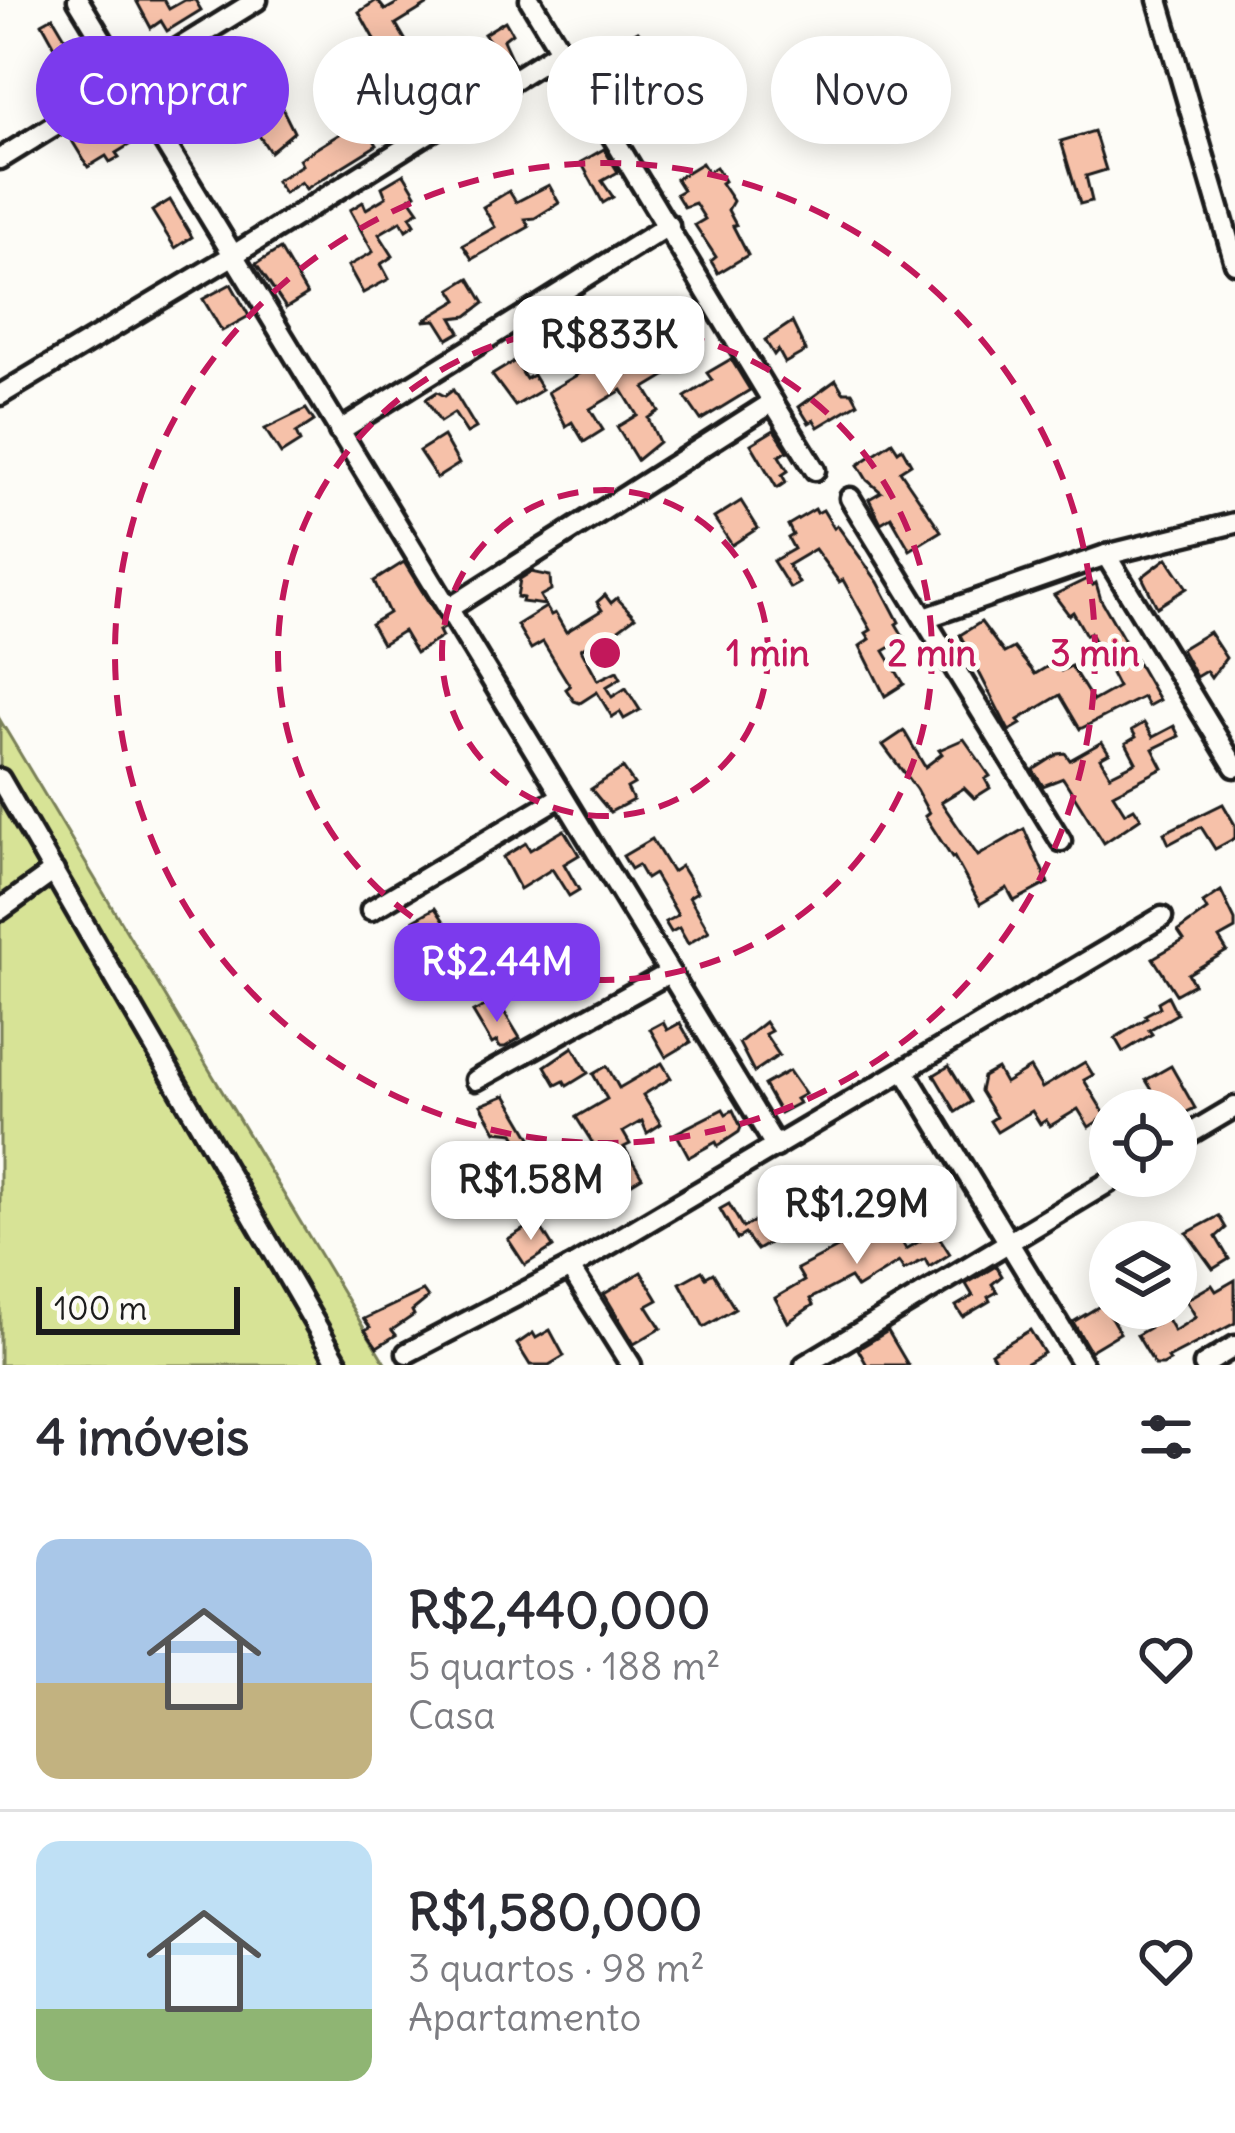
<!DOCTYPE html>
<html lang="pt">
<head>
<meta charset="utf-8">
<style>
	:root { --surface:#fff; --page:#f2f2f3; --text:#2b2b33; --muted:#7c7c81; --line:#e1e1e2; --accent:#7c3aed }
	body { margin:0; font-family:Delius,sans-serif; background:var(--page); color:var(--text); height:100vh; display:flex; flex-direction:column; font-size:45px; white-space:nowrap }
	* { box-sizing:border-box; margin:0 }
	p { font-size:39px; color:var(--muted) }
	.icon { flex:none; width:66px; height:66px; fill:none; stroke:currentColor; stroke-width:2; stroke-linecap:round; stroke-linejoin:round }
	.map { position:relative; height:1365px; overflow:hidden }
	.panel { display:flex; flex-direction:column; background:var(--surface); flex:1 }
	.panel>* { flex:none }
	.top-card { position:absolute; left:36px; top:36px; width:1164px; height:108px; display:flex; gap:24px }
	.controls { position:absolute; left:1089px; top:1089px; display:grid; gap:24px }
	.controls a { display:grid; place-items:center; width:108px; height:108px; border-radius:50%; background:var(--surface); box-shadow:0 6px 30px #0003; font-size:60px }
	.scale { position:absolute; left:36px; bottom:30px; width:204px; box-sizing:border-box; padding-left:12px; border:6px solid #1c1c1c; border-top:0; font-size:33px; line-height:42px; white-space:nowrap; color:#1c1c1c; -webkit-text-stroke:9px #fdfcf7; paint-order:stroke }
	.price { position:absolute; translate:-50% -102px; padding:0 27px; border-radius:24px; background:#fff; color:#222; font-size:39px; line-height:78px; filter:drop-shadow(0 3px 6px #0008) }
	.price::after { content:''; position:absolute; left:50%; top:72px; width:36px; height:27px; margin-left:-18px; background:inherit; clip-path:polygon(0 0,100% 0,50% 100%) }
	.price.active { background:var(--accent); color:#fff }
	ul { padding:0; list-style:none }
	li { display:flex; align-items:center; gap:36px; height:300px; padding:0 36px }
	li+li { border-top:3px solid var(--line) }
	li span { display:grid; place-items:center; flex:none; width:336px; height:240px; border-radius:24px; color:#555 }
	li>.icon { margin-inline-start:auto }
	span .icon { width:144px; height:144px; fill:#fffc; stroke-width:1 }
	li b { font-size:51px }
	h2 { display:flex; justify-content:space-between; align-items:center; height:144px; padding:0 36px; font-size:51px }
	.chip { padding:0 42px; border-radius:54px; background:var(--surface); box-shadow:0 6px 30px #0003; font-size:42px; line-height:108px }
	.chip.active { background:var(--accent); color:#fff }
	.map>svg:first-child { display:block }
	.green { fill:#d7e396; stroke:#7a8059; stroke-width:3 }
	.building { fill:#f6c1a9; stroke:#1c1c1c; stroke-width:3 }
	.lines { fill:none; stroke-linecap:round; stroke-linejoin:round }
	.minor-casing { stroke:#1c1c1c; stroke-width:27 }
	.minor { stroke:#fdfcf7; stroke-width:18 }
	.ring { fill:none; stroke:#c2185b; stroke-width:6; stroke-dasharray:21 15 }
	.centre { fill:#c2185b; stroke:#fdfcf7; stroke-width:6 }
	.ring-label { font-size:36px; text-anchor:middle; font-weight:bold; fill:#c2185b; stroke:#fdfcf7; stroke-width:10; stroke-linejoin:round; paint-order:stroke }
</style>
</head>
<body>
<div class="map">
<svg width="1235" height="1365" viewBox="0 0 1235 1365">
	<rect width="100%" height="100%" fill="#fdfcf7"/>
	<filter id="ink" filterUnits="userSpaceOnUse"><feTurbulence type="fractalNoise" baseFrequency=".00833" numOctaves="2"/><feDisplacementMap in="SourceGraphic" scale="24" xChannelSelector="R" yChannelSelector="G"/><feConvolveMatrix kernelMatrix="1 2 1 2 8 2 1 2 1" color-interpolation-filters="sRGB"/></filter>
	<g filter="url(#ink)">
		<path class="green" d="M0 720 386 1365H0Z"/>
		<g class="building">
			<path d="M136 0H164L169 9 185 0H195L201 10 167 31 161 21 151 28Z"/>
			<path d="M377 0 385 10 403 0H435L396 24 409 46 386 61 359 12Z"/>
			<path d="M53 17 69 44 79 38 93 57 69 72 42 23Z"/>
			<path d="M505 21 512 33 503 40 514 64 488 77 474 54 491 43 484 34Z"/>
			<path d="M638 31 662 61 669 56 684 80 664 93 646 59 624 71 618 61 610 66 596 44 614 35 618 42Z"/>
			<path d="M218 50 236 80 211 94 202 80 162 102 150 82 172 69 176 74Z"/>
			<path d="M269 82 294 132 270 152 258 134 254 136 247 126 255 121 242 98Z"/>
			<path d="M356 110 377 145 306 189 301 182 284 193 276 181 302 165 299 159 346 130 340 120Z"/>
			<path d="M129 115 142 137 116 153 119 157 110 162 106 156 88 167 71 139 86 127 92 137Z"/>
			<path d="M1094 131 1106 170 1086 176 1092 201 1080 204 1061 141Z"/>
			<path d="M604 149 618 172 602 181 613 197 603 203 581 162Z"/>
			<path d="M702 163 708 172 716 167 724 181 721 183 733 201 728 210 736 225 733 226 748 255 718 273 711 261 716 257 695 225 705 219 695 203 684 207 676 194 683 190 676 179Z"/>
			<path d="M404 174 416 194 410 198 419 211 410 216 415 224 406 230 401 221 379 234 393 256 381 264 389 279 363 293 348 266 373 252 350 210 363 202 366 209 386 197 382 187Z"/>
			<path d="M549 185 559 203 535 218 525 219 529 227 472 259 463 245 495 227 483 207 509 191 516 202Z"/>
			<path d="M170 200 192 237 175 248 152 211Z"/>
			<path d="M280 249 307 295 286 308 256 264Z"/>
			<path d="M469 278 484 303 467 316 452 318 460 332 448 339 436 320 423 321 458 300 451 289Z"/>
			<path d="M231 284 249 316 222 331 203 299Z"/>
			<path d="M792 322 806 351 785 363 778 350 774 355 765 340Z"/>
			<path d="M599 342 609 359 604 361 616 379 654 358 665 376 645 388 659 411 648 418 659 442 637 460 617 427 637 415 622 390 590 409 603 430 584 442 572 422 566 426 548 392 582 372 573 357Z"/>
			<path d="M731 359 750 390 701 420 685 397 712 380 707 373Z"/>
			<path d="M515 361 526 379 533 375 542 390 515 406 492 375Z"/>
			<path d="M836 380 843 392H852L858 403 818 427 814 420 809 423 799 407Z"/>
			<path d="M453 390 476 428 467 433 454 413 440 422 426 399 437 392 445 396Z"/>
			<path d="M306 409 314 421 296 433 300 442 281 454 265 429Z"/>
			<path d="M774 430 788 451 779 456 788 471 782 475 786 482 777 488 751 444Z"/>
			<path d="M443 436 459 464 437 478 419 451Z"/>
			<path d="M892 442 898 451 902 448 911 464 900 471 941 531 910 550 891 517 881 523 869 499 881 492 867 480 858 465Z"/>
			<path d="M741 501 758 528 732 545 714 518Z"/>
			<path d="M815 509 817 513 823 510 834 528 837 525 878 582 899 622 896 624 905 639 884 651 904 684 885 696 860 646 870 639 866 633 871 630 843 580 839 582 815 549 788 565 799 583 790 588 773 561 794 549 788 538 793 535 788 525Z"/>
			<path d="M1167 558 1187 588 1157 607 1142 577Z"/>
			<path d="M404 562 445 628 439 631 442 637 416 653 403 631 382 644 371 624 389 613 374 581Z"/>
			<path d="M531 572 550 576 551 590 540 596 545 605 522 602 523 598 517 597 520 579Z"/>
			<path d="M1089 578 1093 585 1096 583 1101 600 1159 700 1148 706 1143 697 1080 729 1060 695 1018 720 1021 724 1009 731 960 635 981 622 1004 653 1014 648 1035 674 1055 662 1061 671 1071 666 1093 701 1118 687 1090 633 1086 635 1073 612 1069 615 1054 595Z"/>
			<path d="M605 595 611 603 617 598 635 617 616 631 620 636 609 644 600 636 581 649 598 680 617 671 621 678 606 687 612 697 626 688 640 710 624 719 620 712 612 717 597 692 580 703 574 701 566 689 570 686 543 642 531 649 517 625 546 607 551 615 555 613 566 632 602 610 597 602Z"/>
			<path d="M1209 632 1226 658 1211 678 1206 671 1196 677 1181 649Z"/>
			<path d="M1144 723 1153 737 1174 726 1179 736 1153 749 1163 768 1113 794 1125 813 1134 808 1141 818 1104 843 1063 778 1043 786 1033 770 1058 754 1065 753 1070 760 1102 742 1109 753 1100 758 1110 775 1136 762 1126 743 1136 737 1132 730Z"/>
			<path d="M904 731 925 767 942 754 939 750 964 739 990 776 985 779 990 788 974 798 964 788 941 802 978 856 1024 829 1048 883 1014 901 1007 888 980 904 954 857 952 858 925 816 929 813 916 789 883 745Z"/>
			<path d="M623 768 634 784 627 788 633 800 610 812 591 789Z"/>
			<path d="M1223 804 1235 825V838L1215 849 1201 827 1169 844 1164 833Z"/>
			<path d="M564 830 579 855 564 864 579 890 569 896 552 869 520 889 503 857 526 843 530 850Z"/>
			<path d="M652 839 672 872 681 866 697 892 689 897 709 931 688 944 679 928 671 932 665 922 678 915 654 874 646 879 638 865 631 869 623 856Z"/>
			<path d="M1221 891 1235 920V929L1219 938 1227 951 1188 974 1194 984 1176 994 1153 958 1184 940 1178 931 1207 910 1203 903Z"/>
			<path d="M435 908 454 936 432 951 414 920Z"/>
			<path d="M1168 996 1177 1014 1149 1030 1152 1034 1123 1052 1115 1038 1147 1018 1145 1015 1160 1007 1158 1002Z"/>
			<path d="M497 1000 520 1038 505 1047H499L497 1041 492 1044 473 1012Z"/>
			<path d="M663 1022 667 1030 680 1023 691 1042 666 1057 650 1029Z"/>
			<path d="M765 1022 771 1031 765 1034 779 1055 754 1072 739 1043Z"/>
			<path d="M573 1047 588 1073 567 1086 564 1081 556 1085 545 1066Z"/>
			<path d="M1085 1062 1093 1075 1084 1080 1106 1116 1089 1127 1078 1109 1050 1126 1046 1120 1040 1124 1032 1111 997 1132 990 1121 996 1117 980 1091 983 1077 997 1069 1005 1083 1030 1068 1042 1088Z"/>
			<path d="M662 1063 671 1078 643 1095 661 1124 647 1133 642 1121 623 1132 630 1144 624 1147 642 1177 622 1189 576 1117 607 1099 593 1074 607 1066 619 1088Z"/>
			<path d="M949 1066 971 1102 956 1112 934 1075Z"/>
			<path d="M1171 1066 1195 1108 1176 1117V1110H1164L1146 1080Z"/>
			<path d="M789 1071 805 1094 796 1099 799 1103 780 1113 764 1085Z"/>
			<path d="M506 1095 533 1141 522 1147 514 1133 496 1131 481 1105Z"/>
			<path d="M723 1109 726 1114 733 1110 741 1127 739 1132 718 1146 716 1142 689 1157 676 1133Z"/>
			<path d="M729 1204 743 1228 758 1219 771 1242 757 1250 745 1234 737 1239 720 1209Z"/>
			<path d="M1219 1216 1226 1228 1216 1237 1229 1259 1213 1269 1187 1233Z"/>
			<path d="M537 1221 553 1247 525 1265 508 1239Z"/>
			<path d="M893 1226 906 1249 936 1232 950 1254 929 1267 925 1259 904 1270 899 1262 857 1288 850 1278 810 1299 813 1305 788 1322 775 1298 804 1281 797 1269 861 1236 865 1243Z"/>
			<path d="M996 1266 1002 1276 992 1284 997 1292 988 1297 990 1301 963 1317 956 1306 973 1296 966 1284Z"/>
			<path d="M702 1271 706 1277 713 1273 735 1309 704 1327 680 1283Z"/>
			<path d="M641 1272 658 1300 647 1306 661 1328 634 1344 604 1294Z"/>
			<path d="M1235 1280V1323L1168 1358 1170 1361 1163 1365H1155L1137 1335 1156 1324 1151 1316 1162 1310 1174 1331 1196 1317 1186 1300 1212 1285 1216 1291Z"/>
			<path d="M423 1291 428 1298 412 1311 414 1315 392 1330 396 1335 377 1347 365 1330 370 1327 364 1319Z"/>
			<path d="M1103 1304 1120 1333 1090 1351 1073 1322Z"/>
			<path d="M550 1330 564 1356 549 1365H530L517 1344 533 1333 536 1338Z"/>
			<path d="M1030 1330 1044 1353 1023 1365H998L991 1353Z"/>
			<path d="M888 1331 908 1365H867L858 1349Z"/>
		</g>
		<g class="lines">
			<defs>
				<g id="minor">
					<path d="M78 0 776 1147"/>
					<path d="M1158 0 1235 263"/>
					<path d="M0 159 257 0"/>
					<path d="M0 395 232 256 561 50"/>
					<path d="M773 402 815 470"/>
					<path d="M339 431 669 225"/>
					<path d="M850 498 1061 841"/>
					<path d="M1106 555 1235 767"/>
					<path d="M448 609 773 402 530 0"/>
					<path d="M925 618 1106 555 1235 523"/>
					<path d="M0 779 339 1365"/>
					<path d="M0 910 54 871"/>
					<path d="M371 910 562 796"/>
					<path d="M904 1070 1083 1365"/>
					<path d="M476 1080 669 973"/>
					<path d="M1176 1142 1235 1107"/>
					<path d="M570 1268 631 1365"/>
					<path d="M407 1353 570 1268 1162 917"/>
					<path d="M805 1365 1119 1176"/>
					<path d="M1204 1365 1235 1346"/>
				</g>
			</defs>
			<use href="#minor" class="minor-casing"/>
			<use href="#minor" class="minor"/>
		</g>
	</g>
	<g class="ring">
		<circle cx="605" cy="653" r="163"/>
		<circle cx="605" cy="653" r="327"/>
		<circle cx="605" cy="653" r="490"/>
	</g>
	<circle cx="605" cy="653" r="18" class="centre"/>
	<g class="ring-label">
		<text x="768" y="666">1 min</text>
		<text x="932" y="666">2 min</text>
		<text x="1095" y="666">3 min</text>
	</g>
</svg>
<div class="controls">
<a><svg class="icon" aria-label="locate" viewBox="0 0 24 24"><circle cx="12" cy="12" r="6"/><path d="M12 2v4M12 18v4M2 12h4M18 12h4"/></svg></a>
<a><svg class="icon" aria-label="layers" viewBox="0 0 24 24"><path d="M12 4l9 5-9 5-9-5zM3 14l9 5 9-5"/></svg></a>
</div>
<div class="scale">100 m</div>
<b class="price" style="left:609px;top:398px">R$833K</b>
<b class="price active" style="left:497px;top:1025px">R$2.44M</b>
<b class="price" style="left:531px;top:1243px">R$1.58M</b>
<b class="price" style="left:857px;top:1267px">R$1.29M</b>
<div class="top-card">
<a class="chip active">Comprar</a>
<a class="chip">Alugar</a>
<a class="chip">Filtros</a>
<a class="chip">Novo</a>
</div>
</div>
<section class="panel">
<h2>4 imóveis<svg class="icon" aria-label="filters" viewBox="0 0 24 24"><path d="M4 7h16M4 17h16"/><circle cx="9" cy="7" r="2"/><circle cx="15" cy="17" r="2"/></svg></h2>
<ul>
<li><span style="background:linear-gradient(#a9c7e8 60%,#c2b280 0)"><svg class="icon" aria-label="home" viewBox="0 0 24 24"><path d="M3 11l9-7 9 7M6 9v11h12V9"/></svg></span><div><b>R$2,440,000</b><p>5 quartos · 188 m²</p><p>Casa</p></div><svg class="icon" aria-label="heart" viewBox="0 0 24 24"><path d="M12 20l-8-8c-3-5 5-10 8-4 3-6 11-1 8 4z"/></svg></li>
<li><span style="background:linear-gradient(#bfe0f5 70%,#8fb573 0)"><svg class="icon" aria-label="home" viewBox="0 0 24 24"><path d="M3 11l9-7 9 7M6 9v11h12V9"/></svg></span><div><b>R$1,580,000</b><p>3 quartos · 98 m²</p><p>Apartamento</p></div><svg class="icon" aria-label="heart" viewBox="0 0 24 24"><path d="M12 20l-8-8c-3-5 5-10 8-4 3-6 11-1 8 4z"/></svg></li>
</ul>
</section>
</body>
</html>
